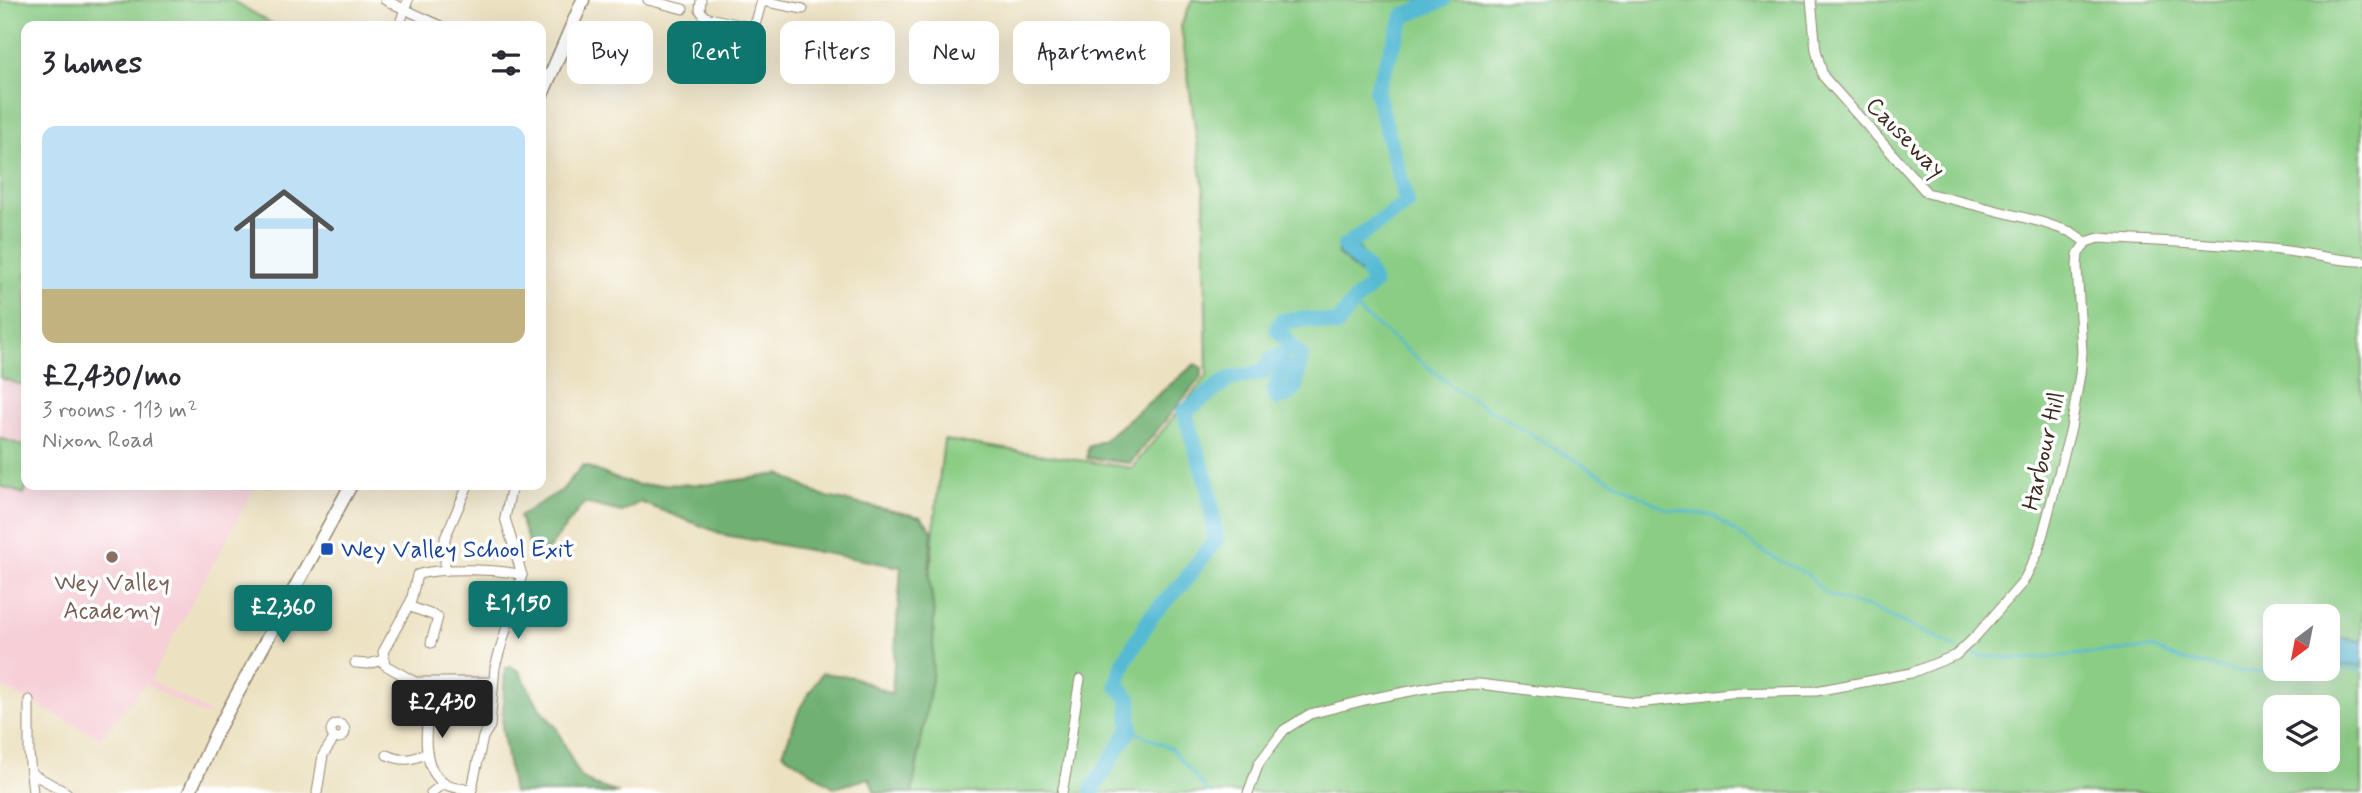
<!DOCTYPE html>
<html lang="en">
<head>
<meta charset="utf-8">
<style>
	:root { --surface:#fff; --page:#f7f7f7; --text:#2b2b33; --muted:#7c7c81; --line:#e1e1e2; --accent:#0f766e }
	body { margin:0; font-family:Mynerve,sans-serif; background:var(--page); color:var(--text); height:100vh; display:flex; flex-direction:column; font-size:26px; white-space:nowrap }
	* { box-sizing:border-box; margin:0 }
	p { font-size:23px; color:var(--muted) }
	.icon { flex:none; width:38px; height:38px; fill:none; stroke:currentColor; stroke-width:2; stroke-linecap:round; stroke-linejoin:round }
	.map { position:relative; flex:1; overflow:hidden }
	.sheet { position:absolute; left:21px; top:21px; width:525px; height:469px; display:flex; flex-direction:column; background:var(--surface); border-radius:14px; box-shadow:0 7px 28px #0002 }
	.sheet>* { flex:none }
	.top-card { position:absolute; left:567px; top:21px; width:665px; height:63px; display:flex; gap:14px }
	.needle { width:46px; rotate:212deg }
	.fabs { position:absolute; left:2263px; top:604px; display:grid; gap:14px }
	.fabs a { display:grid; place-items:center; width:77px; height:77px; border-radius:14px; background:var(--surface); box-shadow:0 7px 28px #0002; font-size:35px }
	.price { position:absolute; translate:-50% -60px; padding:0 16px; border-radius:7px; background:var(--accent); color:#fff; font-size:23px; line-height:46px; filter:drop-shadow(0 2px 4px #0008) }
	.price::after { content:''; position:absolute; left:50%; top:42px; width:21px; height:16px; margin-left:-10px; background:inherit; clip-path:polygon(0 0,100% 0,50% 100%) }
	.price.current { background:#222; color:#fff }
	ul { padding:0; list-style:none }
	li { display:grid; align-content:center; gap:14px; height:371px; padding:0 21px }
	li+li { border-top:2px solid var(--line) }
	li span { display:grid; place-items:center; height:217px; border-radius:14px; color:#555 }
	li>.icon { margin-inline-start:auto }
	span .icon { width:126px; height:126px; fill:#fffc; stroke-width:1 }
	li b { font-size:30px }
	h2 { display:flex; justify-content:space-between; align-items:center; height:84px; padding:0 21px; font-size:30px }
	.pill { padding:0 24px; border-radius:14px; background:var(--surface); box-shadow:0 7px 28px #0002; font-size:24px; line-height:63px }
	.pill.current { background:var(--accent); color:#fff }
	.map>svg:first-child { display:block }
	.built { fill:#f6cfd7 }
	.green { fill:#8bcd85; stroke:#637c52; stroke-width:2; fill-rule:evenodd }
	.forest { fill:#70b072; stroke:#566d48; stroke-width:2 }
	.water { fill:#55bad4; stroke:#487279; stroke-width:2 }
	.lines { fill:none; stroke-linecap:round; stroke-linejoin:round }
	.stream { stroke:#55bad4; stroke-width:2.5 }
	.river { stroke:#55bad4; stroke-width:16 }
	.street-casing { stroke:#948670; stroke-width:11 }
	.secondary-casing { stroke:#948670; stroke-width:15 }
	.street { stroke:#fff; stroke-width:9 }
	.secondary { stroke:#fff; stroke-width:12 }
	.transit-dot { fill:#1a4fb4; stroke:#fff; stroke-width:2.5 }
	.education-dot { fill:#8d6e63; stroke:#fff; stroke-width:2.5 }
	.labels { text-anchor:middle; stroke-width:7; stroke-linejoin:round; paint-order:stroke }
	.street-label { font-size:24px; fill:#3b2a1e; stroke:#fff }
	.transit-label { font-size:24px; fill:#164399; stroke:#fff; text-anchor:start }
	.education-label { font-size:24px; fill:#785e54; stroke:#fff }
</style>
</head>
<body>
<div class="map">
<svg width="2362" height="793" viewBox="0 0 2362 793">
	<rect width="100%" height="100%" fill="#fff"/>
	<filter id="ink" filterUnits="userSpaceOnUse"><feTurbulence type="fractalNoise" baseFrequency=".0143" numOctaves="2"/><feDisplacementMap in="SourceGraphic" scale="14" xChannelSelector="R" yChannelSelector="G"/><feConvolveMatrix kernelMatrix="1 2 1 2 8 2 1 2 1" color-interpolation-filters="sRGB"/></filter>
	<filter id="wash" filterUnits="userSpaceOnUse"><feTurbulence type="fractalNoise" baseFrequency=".00686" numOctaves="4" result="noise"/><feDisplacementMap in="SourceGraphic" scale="28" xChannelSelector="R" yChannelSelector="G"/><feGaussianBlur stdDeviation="1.57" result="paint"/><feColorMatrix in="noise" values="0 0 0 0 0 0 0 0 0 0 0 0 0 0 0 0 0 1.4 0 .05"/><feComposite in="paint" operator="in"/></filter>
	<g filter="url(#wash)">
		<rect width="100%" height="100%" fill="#ece2c2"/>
		<path class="built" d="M0 378 26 386V485H256L150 680 211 713 203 715 145 684 100 738 0 686Z"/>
		<g class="green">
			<path d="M0 0H231L276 26H26V386L0 378Z"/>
			<path d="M1192 0H2362V793H911L935 516 944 440 1132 468 1207 376 1204 192 1181 26ZM2275 616H2328V668H2275ZM2275 707H2328V760H2275Z"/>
			<path d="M0 438 26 447 27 485 24 494 0 486Z"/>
		</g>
		<g class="forest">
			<path d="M1195 364 1202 368V376L1130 463 1087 458 1088 447 1104 440Z"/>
			<path d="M583 465 617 479 639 485 710 484 780 474 822 496 921 517 932 530 929 575 934 614 932 679 912 793H875L869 778 835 788 783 753 800 708 822 673 853 677 892 694 901 567 725 535 640 502 622 512 584 503 540 560 533 555 519 516 562 490Z"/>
			<path d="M512 667 519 671 540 709 556 727 579 775 594 785 619 793H513L502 728 505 668Z"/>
		</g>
		<g class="water">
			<path d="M1348 239H1352L1371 265 1360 274 1338 254V245Z"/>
			<path d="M2328 636 2362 641V666L2328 665Z"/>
		</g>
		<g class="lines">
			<g class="stream">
				<path d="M1351 305 1457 390 1595 472 1666 509 1713 516 1772 557 1807 574 1825 593 1845 601 1872 608 1958 648"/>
				<path d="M1965 650 1980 656 2024 659 2151 648 2185 661 2243 672 2309 668"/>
				<path d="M2323 668 2362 670"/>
				<path d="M1130 729 1172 749 1209 793"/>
			</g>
			<path class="river" d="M1093 793 1092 790 1130 729 1129 699 1117 685 1125 660 1152 615 1183 583 1216 539 1208 486 1184 412 1229 379 1263 372 1272 359 1280 356 1284 367 1274 391 1278 398 1287 396 1295 387 1301 357 1277 329 1282 321 1308 319 1337 325 1351 305 1373 284 1367 269 1345 246 1407 203 1376 90 1404 16 1443 0"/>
		</g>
	</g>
	<g filter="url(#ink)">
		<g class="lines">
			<defs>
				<g id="street">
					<path d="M385 0 441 26"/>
					<path d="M648 0 683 9"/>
					<path d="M701 0 700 10 705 17 750 27 756 22 762 0"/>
					<path d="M1811 0 1816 50 1823 76 1927 193 2041 222 2071 232 2086 242"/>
					<path d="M762 1 803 9"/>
					<path d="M399 26 408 0"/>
					<path d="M2086 242 2099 238C2162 242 2225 243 2287 251 2313 254 2337 261 2362 261"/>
					<path d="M445 571V538L468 485"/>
					<path d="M408 606 438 617 431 643"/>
					<path d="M355 663 368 664 383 660"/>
					<path d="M493 682H415L385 665 383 652 411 601 417 575C438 567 500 569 522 575"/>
					<path d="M432 683C429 712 415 765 445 784 452 789 463 788 472 789"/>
					<path d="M29 700V753L33 793"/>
					<circle cx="338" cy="731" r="7"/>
					<path d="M387 755C403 762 412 760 427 753"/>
					<path d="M31 773 67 793"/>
					<path d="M317 793 323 755 335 737"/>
					<path d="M431 793 444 783"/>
					<path d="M471 793 483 737 490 726 495 667 522 575 505 518 512 485"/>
					<path d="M1062 793C1070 755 1073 718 1080 679"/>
					<path d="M1248 793 1259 763 1284 730 1310 714 1369 699 1442 685 1479 684 1637 703 1731 693 1816 691 1911 673 1956 655 1976 636 2023 582 2038 552 2071 428 2080 374 2082 352 2077 266 2078 254 2086 242"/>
				</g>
				<g id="secondary">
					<path d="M541 97 583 0"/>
					<path d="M189 793 217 731 351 485"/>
				</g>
			</defs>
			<use href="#street" class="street-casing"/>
			<use href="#secondary" class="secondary-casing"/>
			<use href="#street" class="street"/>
			<use href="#secondary" class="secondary"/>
		</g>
	</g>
	<rect class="transit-dot" x="320" y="542" width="14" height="14" rx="3.5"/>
	<circle class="education-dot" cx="112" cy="557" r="7"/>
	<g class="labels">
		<g class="street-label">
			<text transform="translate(1906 137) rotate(46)" y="8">Causeway</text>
			<text transform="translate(2043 451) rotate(-77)" y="8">Harbour Hill</text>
		</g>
		<g class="transit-label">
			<text x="341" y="557">Wey Valley School Exit</text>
		</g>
		<g class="education-label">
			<text x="112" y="590">Wey Valley<tspan x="112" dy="28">Academy</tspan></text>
		</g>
	</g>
</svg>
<div class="fabs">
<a><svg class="needle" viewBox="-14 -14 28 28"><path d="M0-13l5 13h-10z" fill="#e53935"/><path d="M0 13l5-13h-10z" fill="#7c7c81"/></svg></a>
<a><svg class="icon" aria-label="layers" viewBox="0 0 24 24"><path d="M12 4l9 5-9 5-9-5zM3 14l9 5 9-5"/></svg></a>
</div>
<b class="price" style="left:518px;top:641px">£1,150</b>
<b class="price" style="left:283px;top:645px">£2,360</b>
<b class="price current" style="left:442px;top:740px">£2,430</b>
<div class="top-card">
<a class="pill">Buy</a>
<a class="pill current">Rent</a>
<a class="pill">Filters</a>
<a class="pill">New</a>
<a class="pill">Apartment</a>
</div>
<section class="sheet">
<h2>3 homes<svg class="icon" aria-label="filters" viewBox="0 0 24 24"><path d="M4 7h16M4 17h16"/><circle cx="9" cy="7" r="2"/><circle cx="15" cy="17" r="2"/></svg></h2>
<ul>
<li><span style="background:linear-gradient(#bfe0f5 75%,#c2b280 0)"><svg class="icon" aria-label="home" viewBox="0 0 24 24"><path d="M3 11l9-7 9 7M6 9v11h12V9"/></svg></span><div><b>£2,430/mo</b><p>3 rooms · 113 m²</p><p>Nixon Road</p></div></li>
</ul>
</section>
</div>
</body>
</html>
